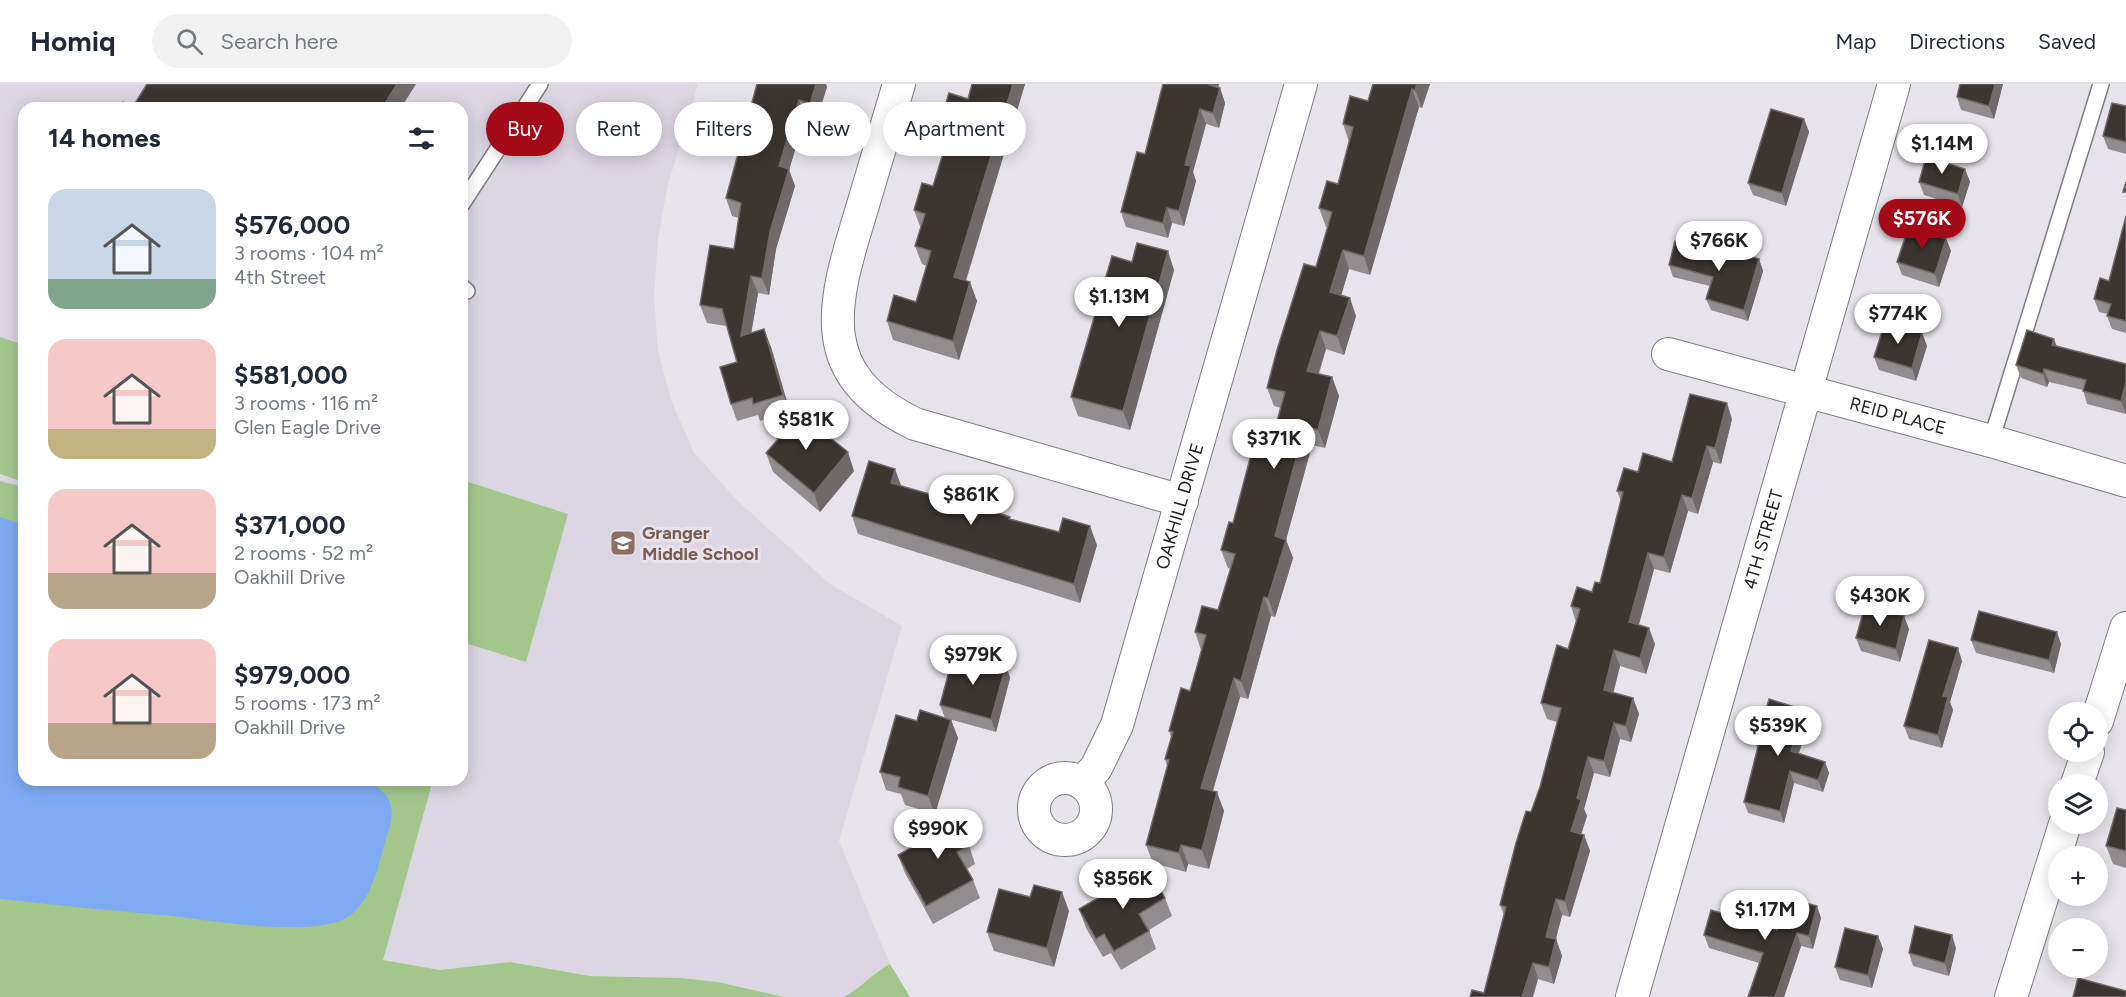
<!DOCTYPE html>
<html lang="en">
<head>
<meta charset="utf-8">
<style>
	:root { --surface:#fff; --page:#f2f2f3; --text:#1f2937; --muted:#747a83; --line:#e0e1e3; --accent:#a30917 }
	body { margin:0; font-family:Figtree,sans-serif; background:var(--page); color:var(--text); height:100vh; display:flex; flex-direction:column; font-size:22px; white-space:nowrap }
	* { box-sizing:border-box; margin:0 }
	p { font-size:20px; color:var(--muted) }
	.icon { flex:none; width:33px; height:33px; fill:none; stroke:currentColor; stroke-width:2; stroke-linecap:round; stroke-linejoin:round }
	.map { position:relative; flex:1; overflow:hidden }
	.sheet { position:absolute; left:18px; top:18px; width:450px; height:684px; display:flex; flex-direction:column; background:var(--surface); border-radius:18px; box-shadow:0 3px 15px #0003 }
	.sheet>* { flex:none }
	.banner { position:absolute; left:486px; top:18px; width:570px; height:54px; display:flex; gap:12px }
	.fabs { position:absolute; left:2048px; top:618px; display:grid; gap:12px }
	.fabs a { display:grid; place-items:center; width:60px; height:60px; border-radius:50%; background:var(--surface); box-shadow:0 3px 15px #0003; font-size:30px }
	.price { position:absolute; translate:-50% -51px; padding:0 14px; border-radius:21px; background:#fff; color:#222; font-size:20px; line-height:39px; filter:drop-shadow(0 2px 3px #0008) }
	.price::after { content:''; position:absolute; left:50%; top:36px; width:18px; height:14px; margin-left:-9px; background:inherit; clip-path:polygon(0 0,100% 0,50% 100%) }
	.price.selected { background:var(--accent); color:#fff }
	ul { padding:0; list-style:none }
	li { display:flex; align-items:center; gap:18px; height:150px; padding:0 30px }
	li span { display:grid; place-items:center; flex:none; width:168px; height:120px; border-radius:18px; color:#555 }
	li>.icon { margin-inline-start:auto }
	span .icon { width:72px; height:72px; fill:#fffc; stroke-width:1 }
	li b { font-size:26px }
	h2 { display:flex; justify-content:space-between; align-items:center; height:72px; padding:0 30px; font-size:26px }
	.tag { padding:0 21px; border-radius:27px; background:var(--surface); box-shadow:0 3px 15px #0003; font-size:21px; line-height:54px }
	.tag.selected { background:var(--accent); color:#fff }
	header { display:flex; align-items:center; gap:36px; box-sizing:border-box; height:84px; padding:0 30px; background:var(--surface); border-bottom:2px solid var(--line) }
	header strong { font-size:28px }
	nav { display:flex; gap:33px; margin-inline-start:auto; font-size:21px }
	.search { width:420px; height:54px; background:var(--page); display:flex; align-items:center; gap:15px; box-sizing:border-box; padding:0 21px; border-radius:33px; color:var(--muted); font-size:22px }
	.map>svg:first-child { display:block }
	.built { fill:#dcd5e2 }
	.green { fill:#a3c68d }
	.water { fill:#7fabf4 }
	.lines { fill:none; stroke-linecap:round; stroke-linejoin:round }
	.lane-casing { stroke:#7f7c82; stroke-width:18 }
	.street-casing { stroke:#7f7c82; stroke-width:34 }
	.lane { stroke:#fff; stroke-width:15 }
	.street { stroke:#fff; stroke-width:32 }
	.wall { fill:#918c8e }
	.shaded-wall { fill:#6f6a69 }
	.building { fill:#3b3632; stroke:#6f6a69; stroke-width:1.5 }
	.labels { text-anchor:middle; stroke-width:6; stroke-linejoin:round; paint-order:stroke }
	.street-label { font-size:18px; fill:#222023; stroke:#e7e3ea }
	.education-label { font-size:18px; font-weight:bold; fill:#785e54; stroke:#e7e3ea; text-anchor:start }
</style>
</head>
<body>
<header>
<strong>Homiq</strong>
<div class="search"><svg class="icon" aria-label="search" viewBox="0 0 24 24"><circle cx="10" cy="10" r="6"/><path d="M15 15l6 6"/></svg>Search here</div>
<nav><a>Map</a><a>Directions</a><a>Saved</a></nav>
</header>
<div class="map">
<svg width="2126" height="913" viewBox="0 0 2126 913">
	<rect width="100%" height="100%" fill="#e7e3ea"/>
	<path class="built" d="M0 0H698L667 104 658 155 654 213 658 267 671 316 694 369 738 417 830 500 902 542 839 757 890 880 877 887 859 906 844 913H784L718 898 680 894 590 892 510 878 440 886 382 876 433 696H462V24H24V403L0 397Z"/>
	<g class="green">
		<path d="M0 253 24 261V398L0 390Z"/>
		<path d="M462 396 568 430 526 578 462 558Z"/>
		<path d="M0 397 24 403V696H433L383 876 440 886 510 878 590 892 680 894 718 898 784 913H0Z"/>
		<path d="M890 880 910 913H844C862 904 872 889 890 880Z"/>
	</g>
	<path class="water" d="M0 433 24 441V696H367C393 713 396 721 387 752 378 779 373 820 344 835 309 853 213 837 172 832 115 827 57 821 0 815Z"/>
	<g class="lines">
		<defs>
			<g id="lane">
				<path d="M462 120 540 0"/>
				<path d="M462 203 467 207"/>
				<path d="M1991 357 2101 0"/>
			</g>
			<g id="street">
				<path d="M899 0C886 44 873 87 860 131 832 222 813 291 915 340L1182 417"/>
				<path id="s1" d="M1668 270 1991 357 2126 397"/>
				<path d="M2097 637 2126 544"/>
				<circle cx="1065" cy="725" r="31"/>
				<path id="s2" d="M1082 699 1096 684 1117 641 1301 0"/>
				<path d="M2077 700 2088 668"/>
				<path id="s3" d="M1632 913 1894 0"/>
				<path d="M2011 913 2065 740"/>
			</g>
		</defs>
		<use href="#lane" class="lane-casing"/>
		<use href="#street" class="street-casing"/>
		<use href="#lane" class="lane"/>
		<use href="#street" class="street"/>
	</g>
	<g class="wall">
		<path d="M757 0H826L827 3 816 37 805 33 789 86 795 102 776 165 769 211 758 209 751 249 771 263 790 328 760 337 758 331 737 337 731 320 737 278 727 242 707 239 700 221 734 165 739 134 732 132 726 114Z"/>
		<path d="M972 0H1025L966 197 977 217 959 276 893 256 887 237 916 218 927 182 922 180 915 162 921 145 914 126 933 102 944 66 937 47 968 15Z"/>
		<path d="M1163 0H1219L1218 3 1220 4 1225 19 1219 44 1206 40 1193 88 1196 97 1184 142 1172 139 1168 154 1126 143 1121 128 1145 70Z"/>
		<path d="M1373 0H1430L1422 24 1419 23 1370 191 1349 185 1341 211 1356 232 1344 271 1326 265 1319 290 1332 293 1339 312 1325 364 1312 361 1286 456 1293 474 1275 533 1271 532 1248 615 1240 613 1213 707 1224 727 1209 785 1188 780 1186 788 1153 779 1146 761 1167 682 1165 675 1171 653 1169 647 1190 607 1201 566 1195 548 1218 526 1231 485 1228 484 1221 466 1273 352 1281 324 1274 322 1267 304 1316 183 1328 143H1326L1319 124 1338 100 1349 58 1343 40 1368 17Z"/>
		<path d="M2003 0 1994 35 1961 26 1957 13Z"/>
		<path d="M2126 22V70L2108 65 2103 52Z"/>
		<path d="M1804 35 1809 48 1786 122 1753 111 1748 99Z"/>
		<path d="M1965 85 1970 98 1962 123 1924 111 1919 98Z"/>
		<path d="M2126 132V249L2112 245 2107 232 2108 230 2099 228 2094 215 2109 197Z"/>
		<path d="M1946 155 1951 167 1939 203 1902 191 1897 178Z"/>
		<path d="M1713 167 1759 175 1763 187 1748 237 1711 226 1706 215 1710 202 1673 193 1669 181Z"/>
		<path d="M1132 178 1174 186 1130 346 1078 332 1071 313Z"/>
		<path d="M1922 249 1927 262 1916 297 1879 286 1874 273Z"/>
		<path d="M2057 263 2126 280V330L2087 320 2083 306 2049 298 2047 303 2021 294 2016 281Z"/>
		<path d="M1732 335 1721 380 1713 378 1698 430 1688 427 1670 489 1654 485 1639 541 1655 560 1646 590 1620 582 1613 609 1633 614 1639 630 1631 658 1620 655 1610 693 1594 689 1584 725 1587 732 1581 750 1584 751 1590 767 1570 833 1562 831 1556 855 1562 872 1554 900 1538 895 1484 909 1504 831 1500 821 1540 703 1557 638 1547 635 1541 619 1568 565 1576 538 1571 522 1592 508 1600 499 1621 417 1617 407 1638 388 1672 378Z"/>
		<path d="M774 349 854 387 820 428 773 388 766 369 777 356Z"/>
		<path d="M901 402 950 416 986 425 1011 435 1097 461 1080 519 858 450 852 432Z"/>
		<path d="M1909 545 1900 578 1861 567 1856 554Z"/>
		<path d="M1971 556 2061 560 2054 589 1976 569Z"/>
		<path d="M1962 577 1950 618 1953 626 1942 664 1909 655 1904 642Z"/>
		<path d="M1006 581 1010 594 996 648 945 634 940 621Z"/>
		<path d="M951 636 958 654 935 730 905 721 901 710 886 706 880 688 917 637Z"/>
		<path d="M1808 638 1799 669 1825 678 1829 689 1823 708 1794 699 1784 739 1748 729 1744 718 1757 664 1756 659Z"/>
		<path d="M2126 726V784L2113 780 2106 762Z"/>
		<path d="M924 740 969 761 975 780 967 785 973 796 980 814 933 840 905 789 898 771 928 754Z"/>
		<path d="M1165 814 1172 832 1149 846 1156 865 1121 886 1111 869 1103 873 1086 844 1079 825Z"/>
		<path d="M1069 827 1054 883 994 867 987 848Z"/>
		<path d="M1821 834 1813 865 1801 862 1784 913H1748L1759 879 1709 864 1704 851 1777 846Z"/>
		<path d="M1878 852 1883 865 1872 904 1840 896 1835 883Z"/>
		<path d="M1956 864 1949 892 1913 882 1909 869Z"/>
	</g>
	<g class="shaded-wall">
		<path d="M397 0H416L401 24H382Z"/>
		<path d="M816 0H826L827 3 816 37 810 20Z"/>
		<path d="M1013 0H1025L961 212 954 193Z"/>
		<path d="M1209 0H1219L1215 16Z"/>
		<path d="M1417 0H1430L1422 24 1415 6Z"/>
		<path d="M1995 0H2003L1994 35 1989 22Z"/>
		<path d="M1220 4 1225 19 1219 44 1213 29Z"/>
		<path d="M1412 5 1419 23 1370 191 1364 172Z"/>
		<path d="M799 16 805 33 789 86 795 102 776 165 769 211 762 194 779 82Z"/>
		<path d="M1200 25 1206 40 1193 88 1196 97 1184 142 1179 127 1185 81Z"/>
		<path d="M1804 35 1809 48 1786 122 1782 109Z"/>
		<path d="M1965 85 1970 98 1962 123 1958 110Z"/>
		<path d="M1167 124 1172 139 1168 154 1163 139Z"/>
		<path d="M1946 155 1951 167 1939 203 1935 190Z"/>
		<path d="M1343 166 1349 185 1337 226 1330 208Z"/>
		<path d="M1168 167 1174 186 1130 346 1123 327Z"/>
		<path d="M1759 175 1763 187 1748 237 1744 226Z"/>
		<path d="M751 192 758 209 748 269 741 252Z"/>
		<path d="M970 198 977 217 959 276 953 257Z"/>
		<path d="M1350 214 1356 232 1344 271 1337 252Z"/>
		<path d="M764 245 771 263 790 328 783 311Z"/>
		<path d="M1320 247 1326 265 1313 305 1307 287Z"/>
		<path d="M1922 249 1927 262 1916 297 1912 284Z"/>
		<path d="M2054 255 2059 268 2052 261Z"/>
		<path d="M2044 285 2049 298 2047 303 2043 290Z"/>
		<path d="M1332 293 1339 312 1325 364 1318 346Z"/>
		<path d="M2126 298V330L2121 317Z"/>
		<path d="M1727 319 1732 335 1721 380 1715 364Z"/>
		<path d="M1305 342 1312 361 1286 456 1293 474 1275 533 1268 514 1275 452Z"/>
		<path d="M1707 362 1713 378 1698 430 1692 414Z"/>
		<path d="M848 368 854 387 820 428 814 409Z"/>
		<path d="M895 385 902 404 891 399Z"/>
		<path d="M981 411 988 430 977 422Z"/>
		<path d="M1682 411 1688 427 1670 489 1664 473Z"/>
		<path d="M1090 442 1097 461 1080 519 1074 500Z"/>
		<path d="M1648 469 1654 485 1635 554 1629 538Z"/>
		<path d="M1264 513 1271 532 1248 615 1241 597Z"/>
		<path d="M1904 532 1909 545 1900 578 1896 565Z"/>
		<path d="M1649 544 1655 560 1646 590 1640 574Z"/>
		<path d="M2057 548 2061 560 2054 589 2049 576Z"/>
		<path d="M1958 564 1962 577 1950 618 1953 626 1942 664 1938 651 1943 612Z"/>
		<path d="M1614 566 1620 582 1610 622 1604 606Z"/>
		<path d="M1006 581 1010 594 996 648 991 635Z"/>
		<path d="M1234 594 1240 613 1208 723 1201 704Z"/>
		<path d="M1633 614 1639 630 1631 658 1626 642Z"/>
		<path d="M1804 626 1808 638 1796 679 1791 667Z"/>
		<path d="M951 636 958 654 935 730 928 712Z"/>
		<path d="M1614 639 1620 655 1610 693 1604 677Z"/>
		<path d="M1588 673 1594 689 1584 725 1587 732 1577 763 1571 747 1577 714Z"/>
		<path d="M1825 678 1829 689 1823 708 1818 696Z"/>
		<path d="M1790 687 1794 699 1784 739 1780 727Z"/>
		<path d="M1217 708 1224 727 1209 785 1202 766Z"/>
		<path d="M1584 751 1590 767 1570 833 1565 817Z"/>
		<path d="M1181 761 1188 780 1186 788 1179 769Z"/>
		<path d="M1062 808 1069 827 1054 883 1047 864Z"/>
		<path d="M1556 815 1562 831 1552 869 1546 853Z"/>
		<path d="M1817 822 1821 834 1813 865 1809 852Z"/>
		<path d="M1797 849 1801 862 1784 913H1775Z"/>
		<path d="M1952 851 1956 864 1949 892 1945 879Z"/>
		<path d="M1878 852 1883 865 1872 904 1868 891Z"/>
		<path d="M1556 855 1562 872 1554 900 1549 883Z"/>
		<path d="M1533 879 1538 895 1533 913H1522Z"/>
	</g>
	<g class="building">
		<path d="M147 0H397L382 24H132Z"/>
		<path d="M757 0H816L810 20 799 16 779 82 789 85 770 148 762 194 751 192 741 252 764 245 783 311 753 320 752 314 731 320 720 283 737 278 722 225 700 221 710 161 734 165 741 119 726 114Z"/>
		<path d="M972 0H1013L954 193 970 198 953 257 887 237 894 211 916 218 931 167 915 162 925 130 914 126 922 99 933 102 949 50 937 47 949 9 968 15Z"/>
		<path d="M1163 0H1209V1L1220 4 1213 29 1200 25 1185 81 1191 82 1179 127 1167 124 1163 139 1121 128 1137 68 1145 70Z"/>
		<path d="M1373 0H1417L1415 6 1412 5 1364 172 1343 166 1330 208 1350 214 1337 252 1320 247 1307 287 1332 293 1318 346 1305 342 1275 452 1286 456 1268 514 1264 513 1241 597 1234 594 1201 704 1217 708 1202 766 1181 761 1179 769 1146 761 1169 676 1165 675 1173 648 1169 647 1181 604 1190 607 1206 551 1195 548 1202 522 1218 526 1235 470 1221 466 1229 438 1233 439 1257 348 1273 352 1285 308 1267 304 1277 266 1304 180 1316 183 1332 128 1319 124 1327 97 1338 100 1353 43 1343 40 1350 12 1368 17Z"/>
		<path d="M1960 0H1995L1989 22 1957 13Z"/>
		<path d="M123 18 132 24H119Z"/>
		<path d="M2112 19 2126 22V58L2103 52Z"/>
		<path d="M1771 25 1804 35 1782 109 1748 99Z"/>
		<path d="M1926 73 1965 85 1958 110 1919 98Z"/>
		<path d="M2126 98V108H2123Z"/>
		<path d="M2126 132V237L2107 232 2111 220 2094 215 2100 194 2109 197Z"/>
		<path d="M1909 142 1946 155 1935 190 1897 178Z"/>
		<path d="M1675 157 1713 167 1715 162 1759 175 1744 226 1706 215 1713 193 1669 181Z"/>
		<path d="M1137 159 1168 167 1123 327 1071 313 1112 172 1132 178Z"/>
		<path d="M1885 238 1922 249 1912 284 1874 273Z"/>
		<path d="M2027 246 2054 255 2052 261 2126 280V298L2121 317 2083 307 2086 296 2044 285 2043 290 2016 281Z"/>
		<path d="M1690 310 1727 319 1715 364 1707 362 1692 414 1682 411 1664 473 1648 469 1629 538 1649 544 1640 574 1614 566 1604 606 1633 614 1626 642 1614 639 1604 677 1588 673 1577 714 1581 716 1571 747 1584 751 1565 817 1556 815 1546 853 1556 855 1549 883 1533 879 1522 913H1470L1472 906 1484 909 1506 823 1500 821 1516 759 1526 727 1531 728 1540 703 1561 624 1541 619 1557 561 1568 565 1580 525 1571 522 1577 503 1592 508 1595 498 1600 499 1623 408 1617 407 1624 384 1638 388 1643 369 1672 378Z"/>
		<path d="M794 325 848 368 814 409 766 369 780 353 774 349Z"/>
		<path d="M869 377 895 385 891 399 950 416 954 403 981 411 977 422 1010 433 1009 435 1059 448 1063 434 1090 442 1074 500 852 432Z"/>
		<path d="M1865 522 1904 532 1896 565 1856 554Z"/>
		<path d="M1979 527 2057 548 2049 576 1971 556Z"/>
		<path d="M1929 556 1958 564 1943 612 1948 613 1938 651 1904 642Z"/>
		<path d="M954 569 1006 581 991 635 940 621Z"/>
		<path d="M1769 615 1804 626 1791 667 1825 678 1818 696 1790 687 1780 727 1744 718 1759 659H1756Z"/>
		<path d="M920 626 951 636 928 712 898 703 900 693 880 688 896 631 917 637Z"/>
		<path d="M2117 724 2126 726V767L2106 762Z"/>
		<path d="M949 726 969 761 957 768 973 796 926 822 898 771 930 753 924 740Z"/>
		<path d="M1148 785 1165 814 1139 830 1149 847 1114 867 1104 850 1096 855 1079 825Z"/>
		<path d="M1034 801 1062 808 1047 864 987 848 999 805 1030 813Z"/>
		<path d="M1786 814 1817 822 1809 852 1797 849 1775 913H1748L1763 869 1704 851 1711 826 1777 846Z"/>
		<path d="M1915 842 1952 851 1945 879 1909 869Z"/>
		<path d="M1845 844 1878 852 1868 891 1835 883Z"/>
		<path d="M2078 894 2126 907V913H2073Z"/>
	</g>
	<defs>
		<symbol id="school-square" viewBox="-11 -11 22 22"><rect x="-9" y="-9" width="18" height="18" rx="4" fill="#8d6e63" stroke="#e7e3ea"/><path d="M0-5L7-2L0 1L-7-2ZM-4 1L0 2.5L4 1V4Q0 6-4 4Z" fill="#fff"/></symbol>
	</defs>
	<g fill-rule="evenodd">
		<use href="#school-square" x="608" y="444" width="30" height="30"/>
	</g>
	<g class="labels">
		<g class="street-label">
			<text dy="6" stroke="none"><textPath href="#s1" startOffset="238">REID PLACE</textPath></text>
			<text dy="6" stroke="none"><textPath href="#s2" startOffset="296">OAKHILL DRIVE</textPath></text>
			<text dy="6" stroke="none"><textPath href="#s3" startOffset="476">4TH STREET</textPath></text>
		</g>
		<g class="education-label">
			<text x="642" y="455">Granger<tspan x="642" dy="21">Middle School</tspan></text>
		</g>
	</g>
</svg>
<div class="fabs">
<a><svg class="icon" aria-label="locate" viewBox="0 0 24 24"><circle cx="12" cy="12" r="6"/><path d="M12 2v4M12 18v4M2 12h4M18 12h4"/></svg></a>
<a><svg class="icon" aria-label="layers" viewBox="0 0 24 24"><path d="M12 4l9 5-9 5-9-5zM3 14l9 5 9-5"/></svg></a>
<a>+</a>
<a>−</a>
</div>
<b class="price" style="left:1942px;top:91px">$1.14M</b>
<b class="price selected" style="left:1922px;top:166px">$576K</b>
<b class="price" style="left:1719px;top:188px">$766K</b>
<b class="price" style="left:1119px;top:244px">$1.13M</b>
<b class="price" style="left:1898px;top:261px">$774K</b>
<b class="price" style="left:806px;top:367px">$581K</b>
<b class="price" style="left:1274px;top:386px">$371K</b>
<b class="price" style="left:971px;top:442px">$861K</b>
<b class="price" style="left:1880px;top:543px">$430K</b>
<b class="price" style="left:973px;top:602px">$979K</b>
<b class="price" style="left:1778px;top:673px">$539K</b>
<b class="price" style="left:938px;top:776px">$990K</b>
<b class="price" style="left:1123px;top:826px">$856K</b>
<b class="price" style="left:1765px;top:857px">$1.17M</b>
<div class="banner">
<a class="tag selected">Buy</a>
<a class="tag">Rent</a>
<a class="tag">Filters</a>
<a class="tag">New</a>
<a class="tag">Apartment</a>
</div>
<section class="sheet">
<h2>14 homes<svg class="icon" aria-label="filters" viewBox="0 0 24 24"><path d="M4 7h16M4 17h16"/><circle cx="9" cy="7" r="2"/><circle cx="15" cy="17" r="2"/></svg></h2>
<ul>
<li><span style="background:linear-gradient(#c9d6e8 75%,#7fa58c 0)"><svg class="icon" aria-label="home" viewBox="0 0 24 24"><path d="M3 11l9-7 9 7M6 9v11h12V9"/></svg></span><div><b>$576,000</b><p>3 rooms · 104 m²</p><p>4th Street</p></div></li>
<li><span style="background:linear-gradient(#f6c9c9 75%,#c2b280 0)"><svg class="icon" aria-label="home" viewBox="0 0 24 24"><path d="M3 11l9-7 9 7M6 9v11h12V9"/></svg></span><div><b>$581,000</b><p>3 rooms · 116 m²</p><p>Glen Eagle Drive</p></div></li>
<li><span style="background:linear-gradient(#f6c9c9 70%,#b9a48a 0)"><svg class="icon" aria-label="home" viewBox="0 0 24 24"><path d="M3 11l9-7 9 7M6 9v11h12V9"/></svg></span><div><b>$371,000</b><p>2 rooms · 52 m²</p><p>Oakhill Drive</p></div></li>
<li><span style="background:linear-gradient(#f6c9c9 70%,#b9a48a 0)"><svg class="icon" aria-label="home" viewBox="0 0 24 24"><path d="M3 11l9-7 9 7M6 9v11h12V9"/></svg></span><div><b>$979,000</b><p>5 rooms · 173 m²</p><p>Oakhill Drive</p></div></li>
</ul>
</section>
</div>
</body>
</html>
